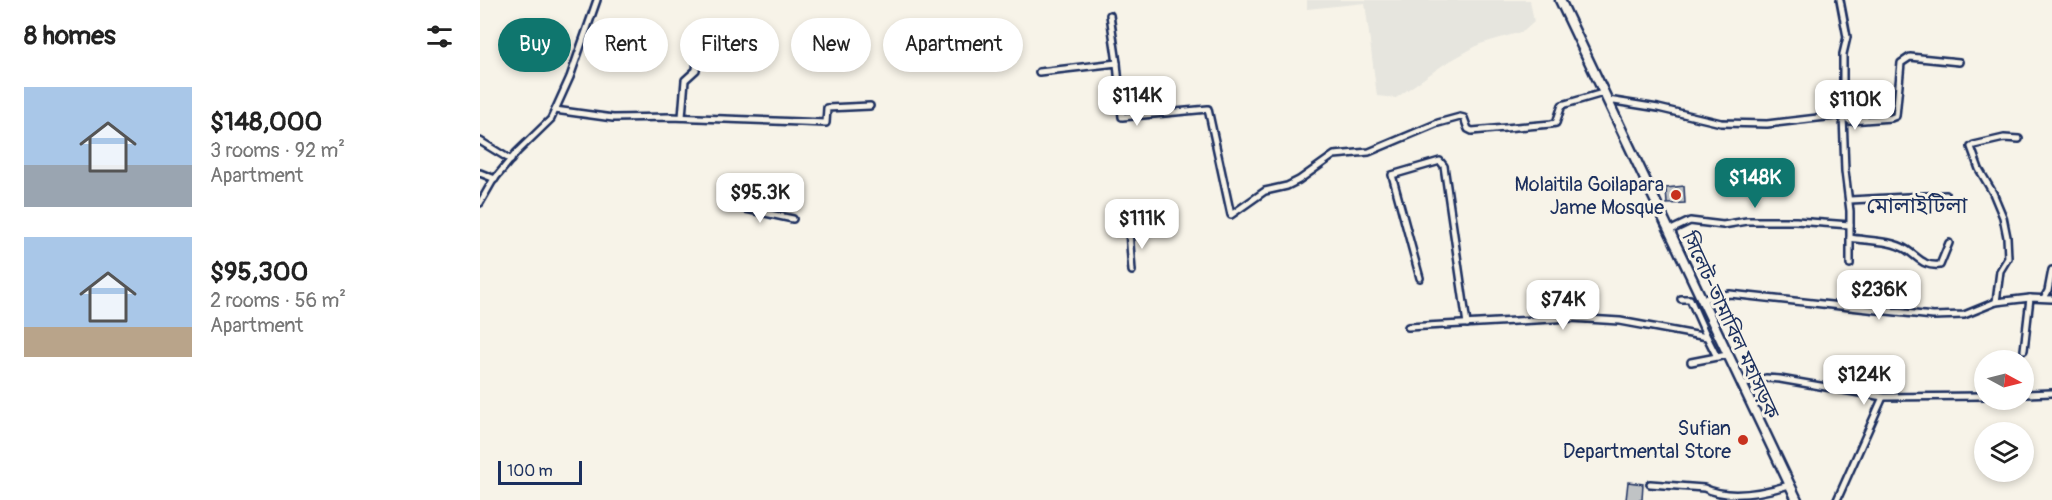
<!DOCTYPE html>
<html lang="en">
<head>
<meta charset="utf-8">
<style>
	:root { --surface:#fff; --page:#f2f2f2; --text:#222; --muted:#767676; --accent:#0f766e }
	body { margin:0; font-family:Pangolin,"Noto Sans Bengali",sans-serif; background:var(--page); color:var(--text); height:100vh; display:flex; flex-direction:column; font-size:22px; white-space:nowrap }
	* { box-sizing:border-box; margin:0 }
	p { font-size:20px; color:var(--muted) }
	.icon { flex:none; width:33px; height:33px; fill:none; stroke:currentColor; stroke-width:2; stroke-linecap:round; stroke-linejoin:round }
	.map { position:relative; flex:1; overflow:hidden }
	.side { display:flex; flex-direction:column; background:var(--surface); width:480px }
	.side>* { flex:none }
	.guide { position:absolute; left:18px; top:18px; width:570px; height:54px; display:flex; gap:12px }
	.needle { width:39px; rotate:97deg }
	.tools { position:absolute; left:1494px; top:350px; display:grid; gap:12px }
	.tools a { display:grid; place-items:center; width:60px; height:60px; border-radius:50%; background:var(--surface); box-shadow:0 3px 9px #0003; font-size:30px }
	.scale { position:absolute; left:18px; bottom:15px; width:84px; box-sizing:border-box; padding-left:6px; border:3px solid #1b2f5e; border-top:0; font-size:16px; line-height:21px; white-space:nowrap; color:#1b2f5e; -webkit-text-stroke:4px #f7f3e8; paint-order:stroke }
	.price { position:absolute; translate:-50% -51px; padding:0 14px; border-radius:12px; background:#fff; color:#222; font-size:20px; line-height:39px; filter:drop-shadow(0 2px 3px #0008) }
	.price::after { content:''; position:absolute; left:50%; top:36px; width:18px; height:14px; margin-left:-9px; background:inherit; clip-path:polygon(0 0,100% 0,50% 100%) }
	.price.active { background:var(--accent); color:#fff }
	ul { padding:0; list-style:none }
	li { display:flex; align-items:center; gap:18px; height:150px; padding:0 24px }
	li span { display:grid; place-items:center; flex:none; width:168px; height:120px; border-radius:0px; color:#555 }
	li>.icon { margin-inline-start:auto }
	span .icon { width:72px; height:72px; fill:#fffc; stroke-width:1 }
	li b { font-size:26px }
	h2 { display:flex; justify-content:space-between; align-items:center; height:72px; padding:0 24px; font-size:26px }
	.pill { padding:0 21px; border-radius:27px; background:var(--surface); box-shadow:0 3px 9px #0003; font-size:21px; line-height:54px }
	.pill.active { background:var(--accent); color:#fff }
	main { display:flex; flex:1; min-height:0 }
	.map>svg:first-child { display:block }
	.built { fill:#e6e5de }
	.building { fill:#c0c3c5; stroke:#1b2f5e; stroke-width:1.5 }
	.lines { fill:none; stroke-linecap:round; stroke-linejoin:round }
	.minor-casing { stroke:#1b2f5e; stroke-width:10 }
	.highway-casing { stroke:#1b2f5e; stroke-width:13 }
	.minor { stroke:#f7f3e8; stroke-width:5 }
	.highway { stroke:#f7f3e8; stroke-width:8 }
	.poi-dot { fill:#c8321e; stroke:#f7f3e8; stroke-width:2 }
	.labels { text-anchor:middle; stroke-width:6; stroke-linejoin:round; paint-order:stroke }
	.poi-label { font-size:20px; fill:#1b2f5e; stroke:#f7f3e8; text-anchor:end }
	.street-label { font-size:20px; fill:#1b2f5e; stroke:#f7f3e8 }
	.quarter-label { font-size:22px; fill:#1b2f5e; stroke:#f7f3e8 }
</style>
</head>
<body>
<main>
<section class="side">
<h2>8 homes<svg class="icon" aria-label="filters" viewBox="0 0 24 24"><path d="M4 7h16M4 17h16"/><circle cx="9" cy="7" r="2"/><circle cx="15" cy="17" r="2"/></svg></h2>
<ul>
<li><span style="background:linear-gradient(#a9c7e8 65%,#9aa5b1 0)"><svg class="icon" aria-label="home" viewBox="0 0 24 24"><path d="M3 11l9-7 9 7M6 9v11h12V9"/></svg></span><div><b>$148,000</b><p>3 rooms · 92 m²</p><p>Apartment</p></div></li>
<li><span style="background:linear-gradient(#a9c7e8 75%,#b9a48a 0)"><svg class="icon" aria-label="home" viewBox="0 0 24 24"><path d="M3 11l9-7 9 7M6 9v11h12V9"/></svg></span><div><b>$95,300</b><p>2 rooms · 56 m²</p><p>Apartment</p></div></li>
</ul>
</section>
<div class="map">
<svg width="1572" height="500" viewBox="0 0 1572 500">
	<rect width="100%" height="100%" fill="#f7f3e8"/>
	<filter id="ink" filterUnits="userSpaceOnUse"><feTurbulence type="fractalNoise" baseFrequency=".0167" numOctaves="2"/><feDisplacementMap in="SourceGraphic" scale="12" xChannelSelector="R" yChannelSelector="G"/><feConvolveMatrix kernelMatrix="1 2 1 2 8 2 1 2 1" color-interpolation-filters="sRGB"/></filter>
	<g filter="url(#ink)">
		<path class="built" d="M827 0H1050L1054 22 1044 31 1000 44 963 65 916 98 897 96 885 3 827 9Z"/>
		<g class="building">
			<path d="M1204 186 1205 203 1187 204 1186 188Z"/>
			<path d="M1148 482 1163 484 1162 500H1146Z"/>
		</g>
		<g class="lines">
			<defs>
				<g id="minor">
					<path d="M1360 0 1367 37 1363 54V115L1365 171 1370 211V264"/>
					<path d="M630 15 637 63"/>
					<path d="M559 72 637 63 642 117 728 109 751 215 785 191 807 186 819 180 854 155 889 152 958 123 980 117 984 118 988 129 992 131 1071 124 1076 123 1082 105 1123 93"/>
					<path d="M1128 100 1178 108 1241 123 1287 124 1363 115 1370 121 1411 118 1416 116 1421 63 1430 57 1479 62"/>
					<path d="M75 110 133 118 191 117 346 123 347 108 390 106"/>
					<path d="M202 117 205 80 216 70 218 47 235 48"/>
					<path d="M0 141 31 160"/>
					<path d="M0 173 15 179"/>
					<path d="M1370 200 1466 195"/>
					<path d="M0 203 12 182 37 152 71 119 90 77 117 0"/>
					<path d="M252 206 313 219"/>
					<path d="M649 231 652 271"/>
					<path d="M1189 231 1210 221 1243 225 1267 221H1316L1370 225"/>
					<path d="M1370 238C1388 241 1412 240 1427 250 1439 258 1444 267 1460 265L1469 243"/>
					<path d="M940 278 912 175 960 161 964 166 987 324"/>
					<path d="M1564 298 1568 291 1572 270"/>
					<path d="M1201 299H1210L1227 337"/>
					<path d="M1222 299 1250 294 1453 316 1484 315 1516 302 1550 298 1572 299"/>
					<path d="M1516 302 1520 271 1528 258 1527 237 1523 217 1513 193 1499 169 1491 147 1494 145 1524 138 1539 139"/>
					<path d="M928 327 1091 318 1140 321 1227 337 1237 357"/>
					<path d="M1544 350 1550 298"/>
					<path d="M1211 362 1247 355"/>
					<path d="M1261 385 1286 378 1300 379 1403 397 1504 396"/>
					<path d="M1544 394 1572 393"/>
					<path d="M1170 484 1224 488C1249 500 1283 493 1309 485"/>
					<path d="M1357 500 1403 397"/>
				</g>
				<path id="highway" d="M1080 0 1317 500"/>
			</defs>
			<use href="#minor" class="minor-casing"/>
			<use href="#highway" class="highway-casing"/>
			<use href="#minor" class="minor"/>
			<use href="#highway" class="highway"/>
		</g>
	</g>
	<g class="poi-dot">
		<circle cx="1196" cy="195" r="6"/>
		<circle cx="1263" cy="440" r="6"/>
	</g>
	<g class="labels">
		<g class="poi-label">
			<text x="1184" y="191">Molaitila Goilapara<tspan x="1184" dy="23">Jame Mosque</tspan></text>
			<text x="1251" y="435">Sufian<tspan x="1251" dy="23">Departmental Store</tspan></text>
		</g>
		<g class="street-label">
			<text transform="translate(1251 325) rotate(65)" y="7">সিলেট-তামাবিল মহাসড়ক</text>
		</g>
		<g class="quarter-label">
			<text x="1437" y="213">মোলাইটিলা</text>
		</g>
	</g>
</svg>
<div class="tools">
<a><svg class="needle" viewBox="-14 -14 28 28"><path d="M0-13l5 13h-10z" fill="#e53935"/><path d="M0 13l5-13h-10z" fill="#767676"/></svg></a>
<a><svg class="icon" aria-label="layers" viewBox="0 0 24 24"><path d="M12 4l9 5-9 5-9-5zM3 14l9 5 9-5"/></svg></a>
</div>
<div class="scale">100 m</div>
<b class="price" style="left:657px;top:127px">$114K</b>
<b class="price" style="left:1375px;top:131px">$110K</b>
<b class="price active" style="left:1275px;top:209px">$148K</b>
<b class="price" style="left:280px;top:224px">$95.3K</b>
<b class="price" style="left:662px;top:250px">$111K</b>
<b class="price" style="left:1399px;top:321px">$236K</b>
<b class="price" style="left:1083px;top:331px">$74K</b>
<b class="price" style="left:1384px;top:406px">$124K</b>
<div class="guide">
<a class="pill active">Buy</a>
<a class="pill">Rent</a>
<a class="pill">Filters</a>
<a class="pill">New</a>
<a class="pill">Apartment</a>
</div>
</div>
</main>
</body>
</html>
